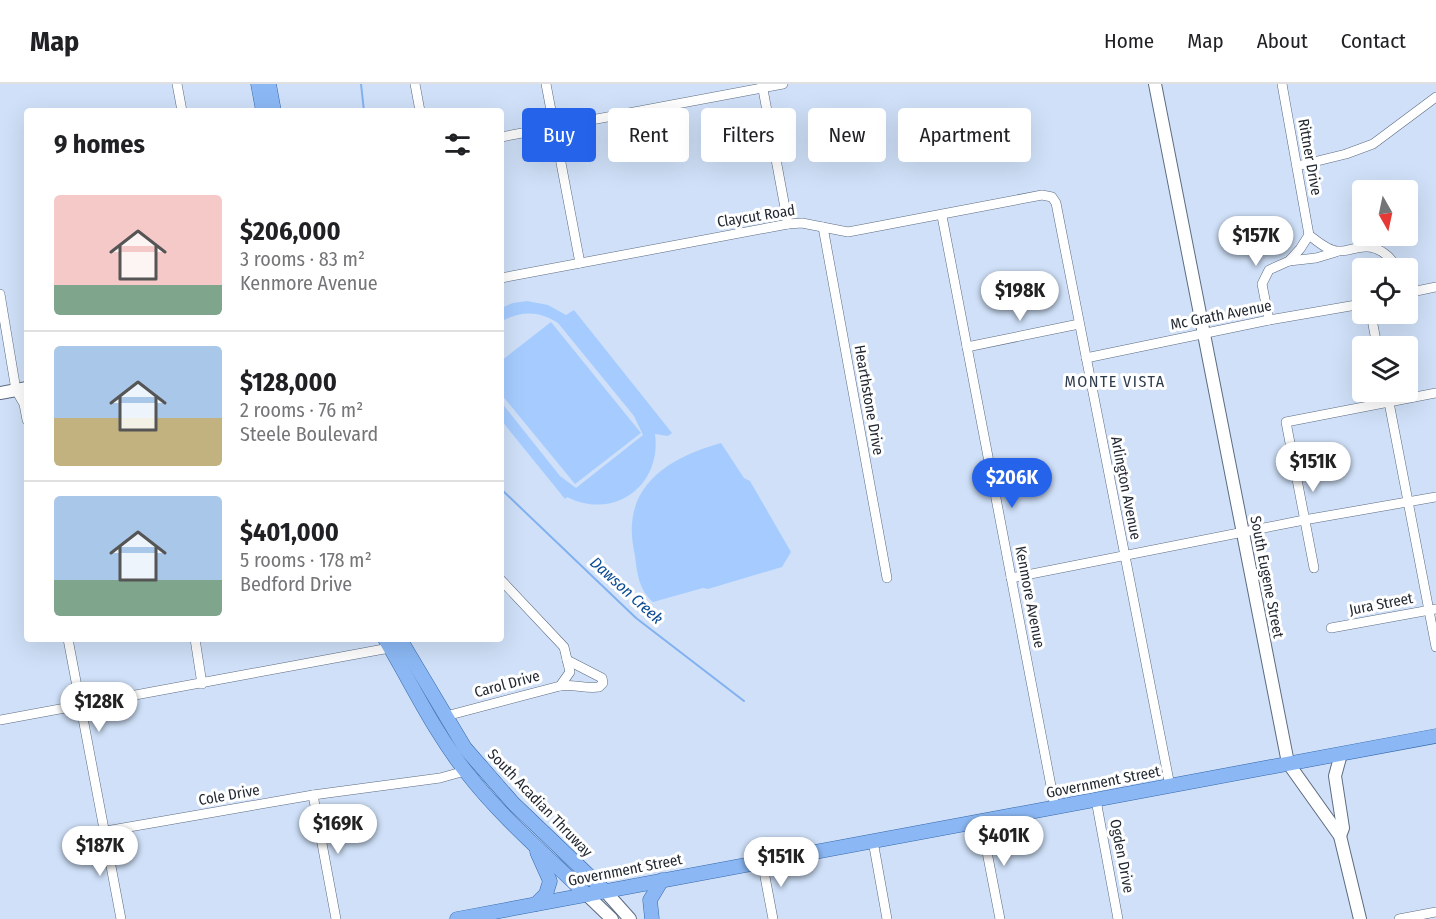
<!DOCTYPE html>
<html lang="en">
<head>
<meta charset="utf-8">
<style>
	:root { --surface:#fff; --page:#f2f2f2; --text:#202124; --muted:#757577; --line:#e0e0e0; --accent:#2563eb }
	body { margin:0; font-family:"Fira Sans Condensed",sans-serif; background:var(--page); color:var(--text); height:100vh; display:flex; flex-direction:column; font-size:22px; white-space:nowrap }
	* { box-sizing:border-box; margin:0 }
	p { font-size:20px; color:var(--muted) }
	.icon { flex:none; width:33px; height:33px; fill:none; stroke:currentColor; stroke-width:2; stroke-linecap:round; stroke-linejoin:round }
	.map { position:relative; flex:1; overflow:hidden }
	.sheet { position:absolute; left:24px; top:24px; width:480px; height:534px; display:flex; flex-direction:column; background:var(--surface); border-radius:6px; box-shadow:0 6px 24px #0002 }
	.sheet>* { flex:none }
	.guide { position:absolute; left:522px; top:24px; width:570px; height:54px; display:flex; gap:12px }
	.needle { width:39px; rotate:171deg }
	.fabs { position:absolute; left:1352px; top:96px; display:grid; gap:12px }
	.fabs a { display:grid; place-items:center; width:66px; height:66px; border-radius:6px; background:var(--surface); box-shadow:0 6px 24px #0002; font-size:30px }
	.price { position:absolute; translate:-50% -51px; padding:0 14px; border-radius:21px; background:#fff; color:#222; font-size:20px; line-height:39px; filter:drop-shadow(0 2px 3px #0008) }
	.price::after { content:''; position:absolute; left:50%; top:36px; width:18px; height:14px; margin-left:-9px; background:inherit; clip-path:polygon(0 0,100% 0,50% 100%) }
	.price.on { background:var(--accent); color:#fff }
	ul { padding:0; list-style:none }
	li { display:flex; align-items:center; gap:18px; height:150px; padding:0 30px }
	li+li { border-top:2px solid var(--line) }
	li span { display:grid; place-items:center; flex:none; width:168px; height:120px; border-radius:6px; color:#555 }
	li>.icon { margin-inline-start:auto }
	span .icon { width:72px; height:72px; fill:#fffc; stroke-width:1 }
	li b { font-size:26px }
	h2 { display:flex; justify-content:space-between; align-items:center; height:72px; padding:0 30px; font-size:26px }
	.pill { padding:0 21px; border-radius:6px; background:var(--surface); box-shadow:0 6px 24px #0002; font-size:21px; line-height:54px }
	.pill.on { background:var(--accent); color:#fff }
	header { display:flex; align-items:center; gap:36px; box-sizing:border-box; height:84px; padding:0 30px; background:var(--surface); border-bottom:2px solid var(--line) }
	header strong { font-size:28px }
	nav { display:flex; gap:33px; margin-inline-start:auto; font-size:21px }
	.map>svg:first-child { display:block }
	.green { fill:#a6ccff }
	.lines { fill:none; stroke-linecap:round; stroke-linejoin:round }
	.stream { stroke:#82b1f0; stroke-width:2 }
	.street-casing { stroke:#5c6b80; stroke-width:10 }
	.secondary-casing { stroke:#5c6b80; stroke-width:14 }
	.primary-casing { stroke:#3467ab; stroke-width:15 }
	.street { stroke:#fff; stroke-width:9 }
	.secondary { stroke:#fff; stroke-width:12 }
	.primary { stroke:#8bb8f4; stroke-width:14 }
	.labels { text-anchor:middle; stroke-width:6; stroke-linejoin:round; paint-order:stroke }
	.street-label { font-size:15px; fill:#232932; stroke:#fff }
	.neighbourhood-label { font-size:16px; letter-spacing:1.5px; fill:#2e3c4e; stroke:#fff }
	.water-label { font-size:16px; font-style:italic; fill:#0a4a94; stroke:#fff }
</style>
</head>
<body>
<header>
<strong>Map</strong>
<nav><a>Home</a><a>Map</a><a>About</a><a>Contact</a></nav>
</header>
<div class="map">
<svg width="1436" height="835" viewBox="0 0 1436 835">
	<rect width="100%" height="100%" fill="#cfe0f8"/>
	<g class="green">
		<path d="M527 217 548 221 566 231 574 226 672 349 668 352 655 350C662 401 615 437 567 413L565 415 501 336V318L560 392 576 404 643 351 634 332 558 239C540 227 520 226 501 238V224L513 219Z"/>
		<path d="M551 238 641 349 575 400 501 310V277Z"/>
		<path d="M721 359 744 394 750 397 791 468 782 483 708 505 703 504 653 518C639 506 637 489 635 472 633 462 631 450 632 440 635 392 681 370 721 359Z"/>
	</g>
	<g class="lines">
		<g class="stream">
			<path d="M361 0 364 27"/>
			<path d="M501 405 636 534 744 617"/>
		</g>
		<defs>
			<g id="street">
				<path d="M177 0 182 27"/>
				<path d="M415 0 420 27"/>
				<path d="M546 0 580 179"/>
				<path d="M762 0 788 140"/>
				<path d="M1282 0 1309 151C1317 157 1328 167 1338 167 1347 168 1357 162 1367 163 1378 163 1393 173 1395 184"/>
				<path d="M501 53 783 0"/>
				<path d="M1297 82 1346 70 1373 60 1436 13"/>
				<path d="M942 132 1055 723"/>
				<path d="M823 143 887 494"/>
				<path d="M1289 177 1316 174 1336 168"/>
				<path d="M501 194 788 140 802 139 848 148 1042 111 1052 113 1056 119 1170 702"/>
				<path d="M1407 209 1436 203"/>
				<path d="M0 210 16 306 24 320 27 336"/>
				<path d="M1371 230 1377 262"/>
				<path d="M1269 236 1262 200 1269 186 1289 177 1300 165 1309 151"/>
				<path d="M967 263 1079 240"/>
				<path d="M1086 274 1269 236 1362 220"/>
				<path d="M1387 308 1436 563"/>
				<path d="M1314 484 1286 338 1436 309"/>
				<path d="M1011 494 1304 436 1436 413"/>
				<path d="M1331 544 1436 525"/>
				<path d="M68 555 121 835"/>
				<path d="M195 555 202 600"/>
				<path d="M560 602C574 600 586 605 599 603L603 599 602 594 567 576"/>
				<path d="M446 632 560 602 570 588 564 563 501 496"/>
				<path d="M0 636 384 565 391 559"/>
				<path d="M313 711 336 835"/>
				<path d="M1096 716 1118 835"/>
				<path d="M981 737 1000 835"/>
				<path d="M106 747 313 711 440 694 465 687"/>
				<path d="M873 757 887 835"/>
				<path d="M762 777 773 835"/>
				<path d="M1399 835 1436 828"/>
			</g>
			<g id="secondary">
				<path d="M1155 0 1288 679 1340 752 1360 835"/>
				<path d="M0 309 27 304"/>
				<path d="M1340 752 1343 744 1335 692 1341 670"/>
				<path d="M605 807 630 835"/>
				<path d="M587 811 612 835"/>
			</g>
			<g id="primary">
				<path d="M258 0 263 27"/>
				<path d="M269 0 274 27"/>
				<path d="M385 555C412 600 434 648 467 689 502 734 546 771 587 811"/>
				<path d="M400 555 465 664 513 719 605 807"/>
				<path d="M536 820 546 810 550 797 537 768"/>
				<path d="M457 835 1436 652"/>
				<path d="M652 835 650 816 662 796"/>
			</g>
		</defs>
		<use href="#street" class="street-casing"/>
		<use href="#secondary" class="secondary-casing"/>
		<use href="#primary" class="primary-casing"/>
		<use href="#street" class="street"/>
		<use href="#secondary" class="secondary"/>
		<use href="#primary" class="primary"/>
	</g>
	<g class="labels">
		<g class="street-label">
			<text transform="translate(1310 73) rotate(80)" y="5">Rittner Drive</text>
			<text transform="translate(756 132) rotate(-9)" y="5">Claycut Road</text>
			<text transform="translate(1221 231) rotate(-11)" y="5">Mc Grath Avenue</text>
			<text transform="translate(869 316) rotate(80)" y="5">Hearthstone Drive</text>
			<text transform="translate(1126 404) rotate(79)" y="5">Arlington Avenue</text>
			<text transform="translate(1267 493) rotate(79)" y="5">South Eugene Street</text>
			<text transform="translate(1030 513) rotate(79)" y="5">Kenmore Avenue</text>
			<text transform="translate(1381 520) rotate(-11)" y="5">Jura Street</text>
			<text transform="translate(507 600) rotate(-15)" y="5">Carol Drive</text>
			<text transform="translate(1103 698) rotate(-11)" y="5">Government Street</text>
			<text transform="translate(229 711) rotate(-10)" y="5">Cole Drive</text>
			<text transform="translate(540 719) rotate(46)" y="5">South Acadian Thruway</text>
			<text transform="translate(1122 772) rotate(79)" y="5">Ogden Drive</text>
			<text transform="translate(625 786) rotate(-11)" y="5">Government Street</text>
		</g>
		<g class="neighbourhood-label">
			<text x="1115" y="303">MONTE VISTA</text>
		</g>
		<g class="water-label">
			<text transform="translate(627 506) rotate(42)" y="6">Dawson Creek</text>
		</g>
	</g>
</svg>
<div class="fabs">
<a><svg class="needle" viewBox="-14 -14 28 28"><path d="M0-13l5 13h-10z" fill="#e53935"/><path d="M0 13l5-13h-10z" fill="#757577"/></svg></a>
<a><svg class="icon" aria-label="locate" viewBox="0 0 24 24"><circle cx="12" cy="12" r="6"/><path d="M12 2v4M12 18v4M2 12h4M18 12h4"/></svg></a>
<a><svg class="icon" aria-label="layers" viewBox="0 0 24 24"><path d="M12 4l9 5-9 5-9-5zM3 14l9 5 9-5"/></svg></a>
</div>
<b class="price" style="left:1256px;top:183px">$157K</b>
<b class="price" style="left:1020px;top:238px">$198K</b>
<b class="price" style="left:1313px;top:409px">$151K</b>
<b class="price on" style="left:1012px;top:425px">$206K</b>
<b class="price" style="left:99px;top:649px">$128K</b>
<b class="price" style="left:338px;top:771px">$169K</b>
<b class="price" style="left:1004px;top:783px">$401K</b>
<b class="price" style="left:100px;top:793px">$187K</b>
<b class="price" style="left:781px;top:804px">$151K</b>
<div class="guide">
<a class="pill on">Buy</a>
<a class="pill">Rent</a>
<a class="pill">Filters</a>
<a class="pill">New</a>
<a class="pill">Apartment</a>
</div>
<section class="sheet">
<h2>9 homes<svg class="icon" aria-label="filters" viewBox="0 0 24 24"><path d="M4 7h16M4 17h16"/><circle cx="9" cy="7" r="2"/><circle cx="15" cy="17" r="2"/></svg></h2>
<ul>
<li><span style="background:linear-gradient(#f6c9c9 75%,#7fa58c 0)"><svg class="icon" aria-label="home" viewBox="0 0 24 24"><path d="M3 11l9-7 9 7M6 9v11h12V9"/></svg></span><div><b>$206,000</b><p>3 rooms · 83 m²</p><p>Kenmore Avenue</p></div></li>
<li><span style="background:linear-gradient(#a9c7e8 60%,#c2b280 0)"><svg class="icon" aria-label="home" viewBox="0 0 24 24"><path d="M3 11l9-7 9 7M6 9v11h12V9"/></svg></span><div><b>$128,000</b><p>2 rooms · 76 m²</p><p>Steele Boulevard</p></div></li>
<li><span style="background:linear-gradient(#a9c7e8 70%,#7fa58c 0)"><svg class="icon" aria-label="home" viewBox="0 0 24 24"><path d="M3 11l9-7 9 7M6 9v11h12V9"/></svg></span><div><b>$401,000</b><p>5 rooms · 178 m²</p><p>Bedford Drive</p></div></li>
</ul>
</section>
</div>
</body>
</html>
